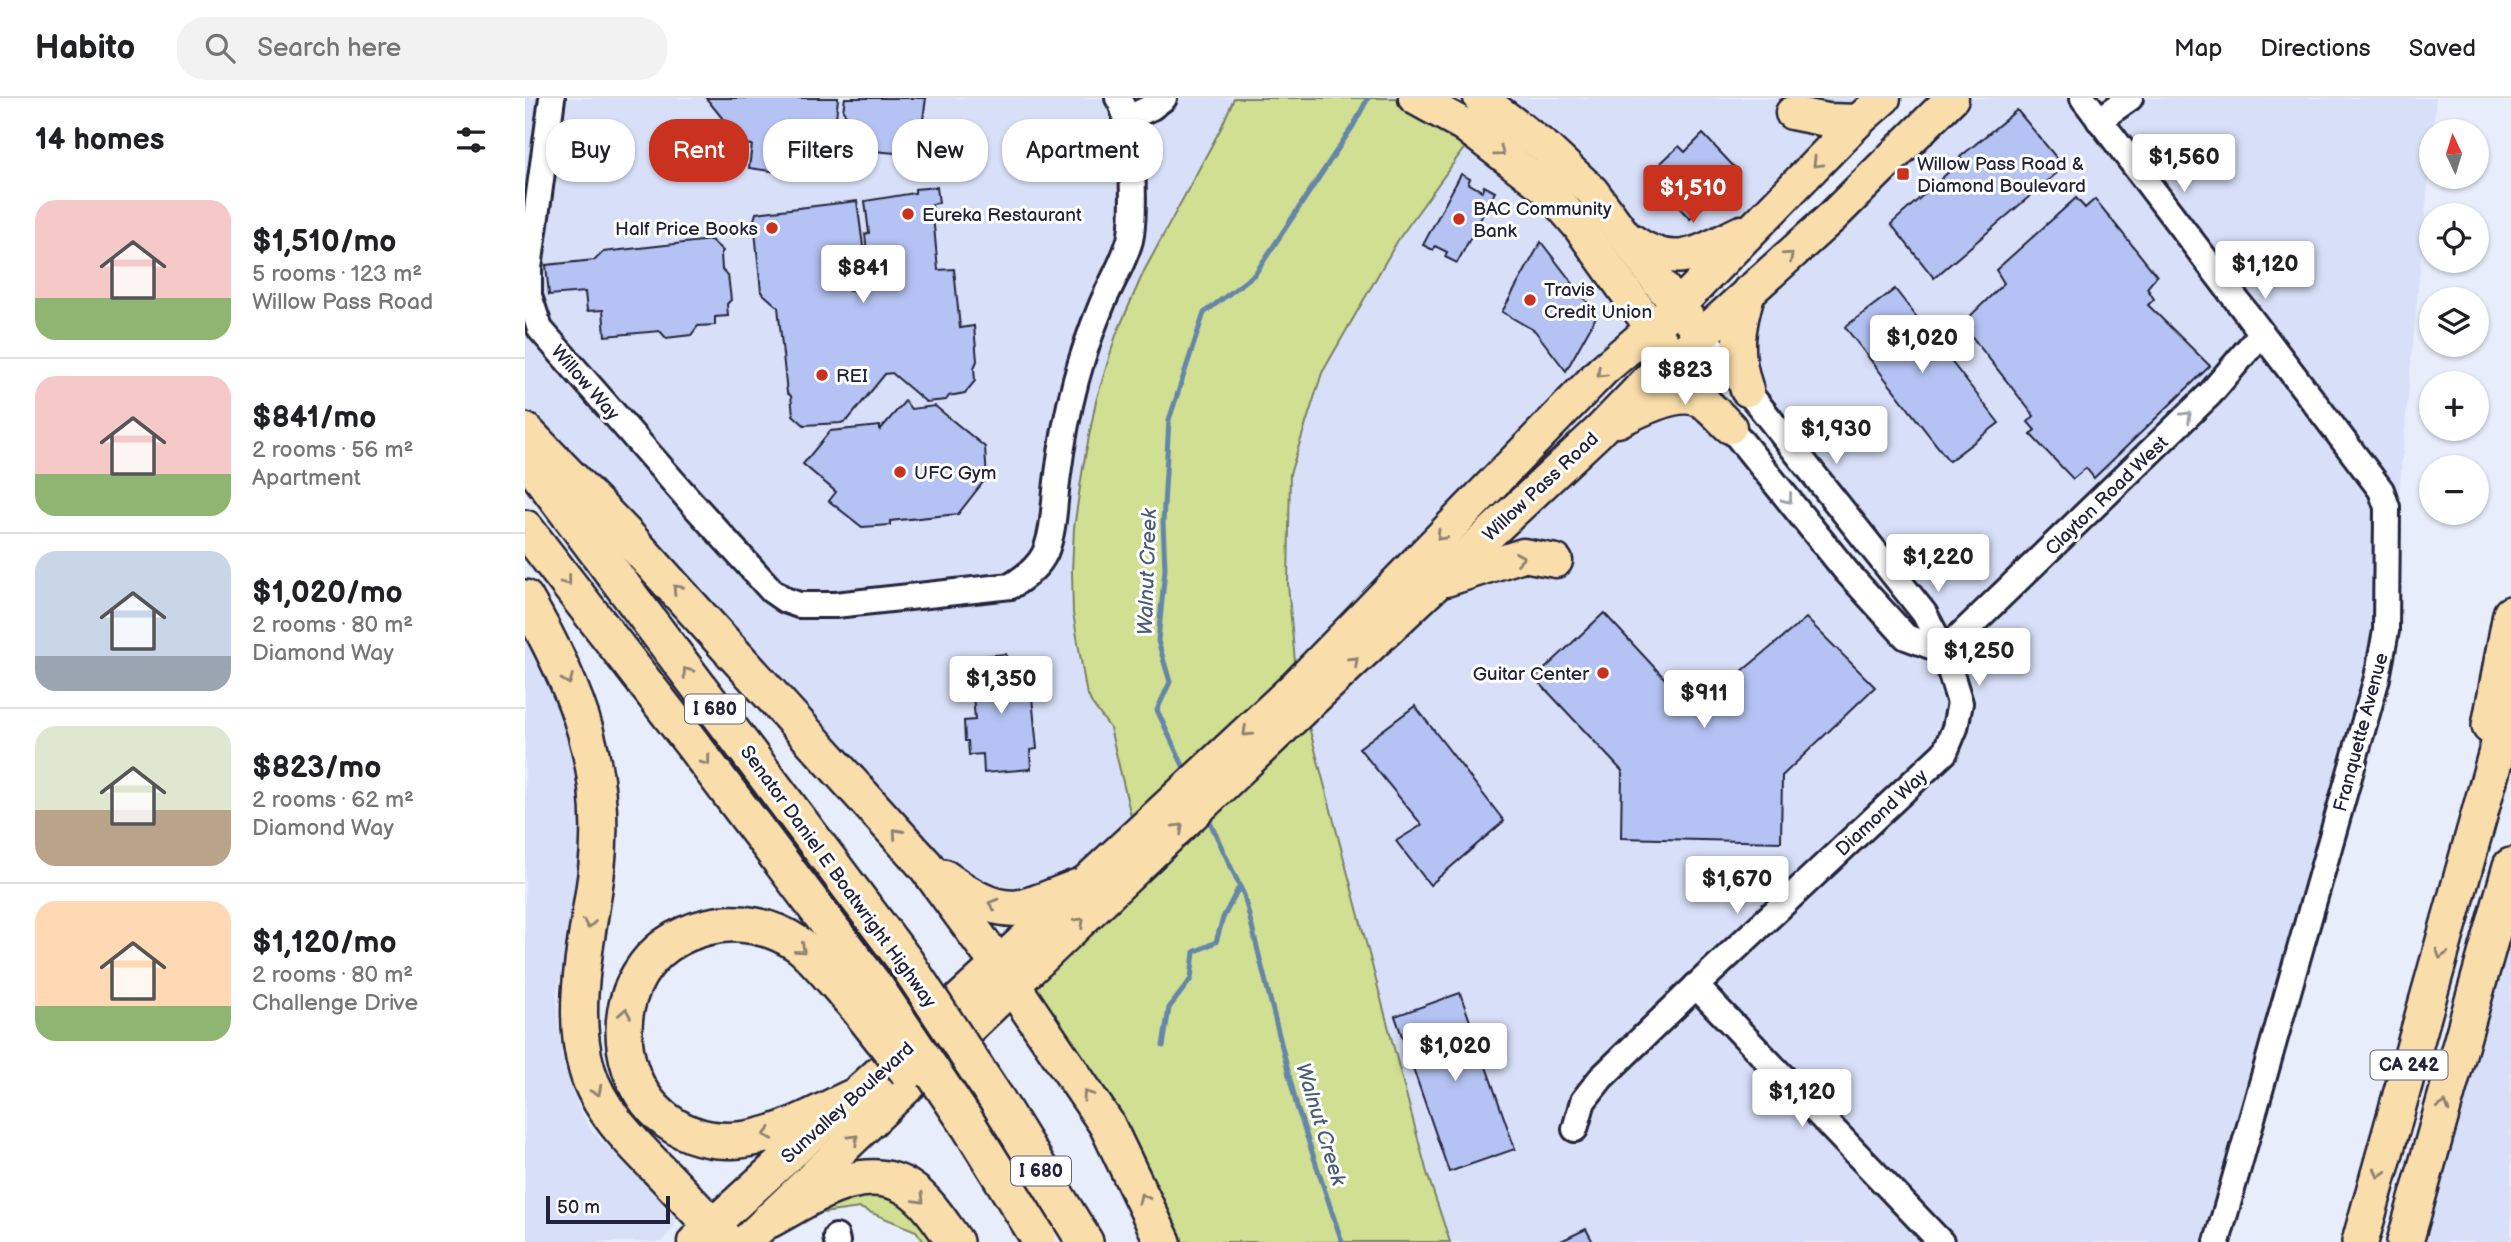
<!DOCTYPE html>
<html lang="en">
<head>
<meta charset="utf-8">
<style>
	:root { --surface:#fff; --page:#f2f2f2; --text:#202124; --muted:#757577; --line:#e0e0e0; --accent:#c8321e }
	body { margin:0; font-family:"Balsamiq Sans",sans-serif; background:var(--page); color:var(--text); height:100vh; display:flex; flex-direction:column; font-size:26px; white-space:nowrap }
	* { box-sizing:border-box; margin:0 }
	p { font-size:23px; color:var(--muted) }
	.icon { flex:none; width:38px; height:38px; fill:none; stroke:currentColor; stroke-width:2; stroke-linecap:round; stroke-linejoin:round }
	.map { position:relative; flex:1; overflow:hidden }
	.details { display:flex; flex-direction:column; background:var(--surface); width:525px }
	.details>* { flex:none }
	.top-card { position:absolute; left:21px; top:21px; width:665px; height:63px; display:flex; gap:14px }
	.needle { width:46px; rotate:356deg }
	.controls { position:absolute; left:1894px; top:21px; display:grid; gap:14px }
	.controls a { display:grid; place-items:center; width:70px; height:70px; border-radius:50%; background:var(--surface); box-shadow:0 2px 5px #0004; font-size:35px }
	.scale { position:absolute; left:21px; bottom:18px; width:124px; box-sizing:border-box; padding-left:7px; border:4px solid #22223b; border-top:0; font-size:19px; line-height:24px; white-space:nowrap; color:#22223b; -webkit-text-stroke:5px #fff; paint-order:stroke }
	.price { position:absolute; translate:-50% -60px; padding:0 16px; border-radius:7px; background:#fff; color:#222; font-size:23px; line-height:46px; filter:drop-shadow(0 2px 4px #0008) }
	.price::after { content:''; position:absolute; left:50%; top:42px; width:21px; height:16px; margin-left:-10px; background:inherit; clip-path:polygon(0 0,100% 0,50% 100%) }
	.price.active { background:var(--accent); color:#fff }
	ul { padding:0; list-style:none }
	li { display:flex; align-items:center; gap:21px; height:175px; padding:0 35px }
	li+li { border-top:2px solid var(--line) }
	li span { display:grid; place-items:center; flex:none; width:196px; height:140px; border-radius:21px; color:#555 }
	li>.icon { margin-inline-start:auto }
	span .icon { width:84px; height:84px; fill:#fffc; stroke-width:1 }
	li b { font-size:30px }
	h2 { display:flex; justify-content:space-between; align-items:center; height:84px; padding:0 35px; font-size:30px }
	.pill { padding:0 24px; border-radius:28px; background:var(--surface); box-shadow:0 2px 5px #0004; font-size:24px; line-height:63px }
	.pill.active { background:var(--accent); color:#fff }
	header { display:flex; align-items:center; gap:42px; box-sizing:border-box; height:98px; padding:0 35px; background:var(--surface); border-bottom:2px solid var(--line) }
	header strong { font-size:33px }
	nav { display:flex; gap:38px; margin-inline-start:auto; font-size:24px }
	.search { width:490px; height:63px; background:var(--page); display:flex; align-items:center; gap:18px; box-sizing:border-box; padding:0 24px; border-radius:28px; color:var(--muted); font-size:26px }
	main { display:flex; flex:1; min-height:0 }
	.map>svg:first-child { display:block }
	.built { fill:#d8e0f9 }
	.green { fill:#d0df92; stroke:#798066; stroke-width:2 }
	.lines { fill:none; stroke-linecap:round; stroke-linejoin:round }
	.stream { stroke:#6586a8; stroke-width:5 }
	.building { fill:#b4c3f3; stroke:#22223b; stroke-width:2 }
	.minor-casing { stroke:#22223b; stroke-width:30 }
	.major-casing { stroke:#22223b; stroke-width:37 }
	.highway-casing { stroke:#22223b; stroke-width:40 }
	.minor { stroke:#fff; stroke-width:24 }
	.major { stroke:#f9deab; stroke-width:32 }
	.highway { stroke:#f9deab; stroke-width:35 }
	.highway-bridge-casing { stroke:#22223b; stroke-width:40; stroke-linecap:butt }
	.highway-bridge { stroke:#f9deab; stroke-width:35 }
	.oneway { stroke:#8e8073 }
	.oneway2 { stroke:#9c9ca7 }
	.poi-dot { fill:#c8321e; stroke:#fff; stroke-width:2.5 }
	.labels { text-anchor:middle; stroke-width:6; stroke-linejoin:round; paint-order:stroke }
	.shield { fill:#fff; stroke:#646476; stroke-width:2 }
	.shield-label { font-size:18px; font-weight:bold; fill:#22223b }
	.poi-label { font-size:19px; fill:#22223b; stroke:#fff; text-anchor:start }
	.street-label { font-size:19px; fill:#22223b; stroke:#fff }
	.water-label { font-size:21px; font-style:italic; fill:#495c7a; stroke:#fff }
</style>
</head>
<body>
<header>
<strong>Habito</strong>
<div class="search"><svg class="icon" aria-label="search" viewBox="0 0 24 24"><circle cx="10" cy="10" r="6"/><path d="M15 15l6 6"/></svg>Search here</div>
<nav><a>Map</a><a>Directions</a><a>Saved</a></nav>
</header>
<main>
<section class="details">
<h2>14 homes<svg class="icon" aria-label="filters" viewBox="0 0 24 24"><path d="M4 7h16M4 17h16"/><circle cx="9" cy="7" r="2"/><circle cx="15" cy="17" r="2"/></svg></h2>
<ul>
<li><span style="background:linear-gradient(#f6c9c9 70%,#8fb573 0)"><svg class="icon" aria-label="home" viewBox="0 0 24 24"><path d="M3 11l9-7 9 7M6 9v11h12V9"/></svg></span><div><b>$1,510/mo</b><p>5 rooms · 123 m²</p><p>Willow Pass Road</p></div></li>
<li><span style="background:linear-gradient(#f6c9c9 70%,#8fb573 0)"><svg class="icon" aria-label="home" viewBox="0 0 24 24"><path d="M3 11l9-7 9 7M6 9v11h12V9"/></svg></span><div><b>$841/mo</b><p>2 rooms · 56 m²</p><p>Apartment</p></div></li>
<li><span style="background:linear-gradient(#c9d6e8 75%,#9aa5b1 0)"><svg class="icon" aria-label="home" viewBox="0 0 24 24"><path d="M3 11l9-7 9 7M6 9v11h12V9"/></svg></span><div><b>$1,020/mo</b><p>2 rooms · 80 m²</p><p>Diamond Way</p></div></li>
<li><span style="background:linear-gradient(#dfe7d0 60%,#b9a48a 0)"><svg class="icon" aria-label="home" viewBox="0 0 24 24"><path d="M3 11l9-7 9 7M6 9v11h12V9"/></svg></span><div><b>$823/mo</b><p>2 rooms · 62 m²</p><p>Diamond Way</p></div></li>
<li><span style="background:linear-gradient(#ffd9b3 75%,#8fb573 0)"><svg class="icon" aria-label="home" viewBox="0 0 24 24"><path d="M3 11l9-7 9 7M6 9v11h12V9"/></svg></span><div><b>$1,120/mo</b><p>2 rooms · 80 m²</p><p>Challenge Drive</p></div></li>
</ul>
</section>
<div class="map">
<svg width="1986" height="1144" viewBox="0 0 1986 1144">
	<rect width="100%" height="100%" fill="#e8edfb"/>
	<filter id="ink" filterUnits="userSpaceOnUse"><feTurbulence type="fractalNoise" baseFrequency=".0143" numOctaves="2"/><feDisplacementMap in="SourceGraphic" scale="14" xChannelSelector="R" yChannelSelector="G"/><feConvolveMatrix kernelMatrix="1 2 1 2 8 2 1 2 1" color-interpolation-filters="sRGB"/></filter>
	<g filter="url(#ink)">
		<g class="built">
			<path d="M0 0H709L696 30 619 173 591 237 571 303 547 474 548 515 560 586 585 630 611 739 494 810 439 794 0 333Z"/>
			<path d="M979 0H1359L1233 125 1139 160Z"/>
			<path d="M1427 0H1911L1861 533 1692 1144H925L902 1075 779 610 1073 334 1165 299 1381 538 1419 552 1222 292 1216 222Z"/>
			<path d="M950 35 978 56 1127 231 772 587 763 486 765 376 797 275 873 142Z"/>
			<path d="M0 523 29 582 62 698 59 762 32 894 33 929 40 971 51 1003 66 1032 147 1114 150 1128 136 1144H0Z"/>
			<path d="M1986 774V1144H1882Z"/>
		</g>
		<g class="green">
			<path d="M709 0H890L950 35 873 142 797 275 765 376 763 486 772 587 611 739 585 630 566 604 561 592 548 515 547 474 549 430 558 369 571 303 591 237 619 173 696 30Z"/>
			<path d="M779 610 902 1075 925 1144H638L488 888Z"/>
			<path d="M344 1079 430 1144H399L391 1133 335 1110 244 1122Z"/>
		</g>
		<g class="lines">
			<g class="stream">
				<path d="M661 674 632 612 645 584 633 543 640 471 638 425 644 322 679 215 730 176 828 28 843 0"/>
				<path d="M682 718 719 797 772 1009 817 1144"/>
				<path d="M638 948 644 910 666 881 669 854 691 844 698 820 715 787"/>
			</g>
		</g>
		<g class="building">
			<path d="M181 0H313L311 20H316L339 53 332 58 297 54 268 76 224 70 227 47 218 46Z"/>
			<path d="M320 0H401L396 36 370 55 349 53 318 13Z"/>
			<path d="M1492 12 1539 69 1409 180 1366 126 1437 62 1435 59Z"/>
			<path d="M1178 36 1214 74 1165 121 1123 77 1154 48 1160 54Z"/>
			<path d="M936 76 945 81 943 85 957 93 959 88 970 94 932 165 920 159 922 154 910 148 908 152 898 147Z"/>
			<path d="M412 89 414 105 407 106 413 172 429 171 435 230 449 228 452 263 449 270 450 283 440 295 424 298 421 302 401 304 367 275 360 276 323 322 316 325 279 327 268 317 266 298 262 295 253 209 236 194 229 122 231 115 332 103 338 148 321 169 324 193H329L342 177 339 154H342L340 136 344 135 340 103 390 95V91Z"/>
			<path d="M1551 100 1560 110 1570 101 1632 178 1622 190 1629 201 1623 207 1685 268 1569 380 1561 370 1548 381 1505 336 1510 332 1503 324 1509 318 1437 226 1479 185 1471 172Z"/>
			<path d="M186 142 198 153 196 156 197 172 203 177 206 202 202 206 203 218 190 219V227L173 228 166 237 141 240 135 233 80 238 78 212 62 213 60 194 24 197 21 167 70 162 78 154Z"/>
			<path d="M1016 144 1072 217 1041 273 1010 233 977 214Z"/>
			<path d="M1370 191 1474 325 1424 363 1320 229Z"/>
			<path d="M380 303 386 311 410 308 460 349 462 383H459L433 416 365 423V427L337 429 304 403 311 394 278 366 305 333 355 328V332Z"/>
			<path d="M1079 515 1141 582 1204 584 1281 520 1350 589 1257 678 1256 744 1096 740 1097 673 1010 580Z"/>
			<path d="M481 556 483 578 503 576 505 592H500L501 600 507 599 512 651 505 652 506 671 459 675 458 656 444 657 443 643H440L439 623 450 622 445 559Z"/>
			<path d="M890 608 979 723 905 787 871 743 897 727 834 650Z"/>
			<path d="M935 895 990 1051 924 1074 870 918Z"/>
			<path d="M1061 1131 1068 1144H1034Z"/>
		</g>
		<g class="lines">
			<defs>
				<g id="minor">
					<path d="M27 0 4 170V198L15 231 166 404 247 493 260 502 274 507H310L486 488C499 480 513 470 520 455 530 431 529 402 533 376 537 344 543 313 551 282 558 256 567 230 577 206 586 185 599 164 605 142 611 116 608 20 593 0"/>
					<path d="M1558 0 1856 392 1862 409 1861 533 1852 580 1692 1144"/>
					<path d="M601 21 627 9 639 0"/>
					<path d="M1574 22 1605 0"/>
					<path d="M1150 261 1321 473 1381 539 1419 553"/>
					<path d="M1419 553 1685 296 1736 236"/>
					<path d="M1171 888 1416 1144"/>
					<path d="M1050 1031 1058 1003 1076 980 1171 888 1420 654 1430 630 1435 605 1419 553 1399 515 1178 237"/>
					<path d="M311 1139 312 1144"/>
				</g>
				<g id="major">
					<path d="M890 0 939 27 1021 90 1053 127 1139 247"/>
					<path d="M955 0 1021 50 1067 93 1134 185 1166 224"/>
					<path d="M1267 15 1302 22 1333 23"/>
					<path d="M1106 142C1150 173 1173 155 1216 134"/>
					<path d="M1222 292C1209 255 1213 230 1224 193"/>
					<path d="M1093 323C1113 313 1154 291 1176 303 1187 309 1196 321 1205 329"/>
					<path d="M921 482 998 457 1031 463"/>
					<path d="M169 1144 473 866 772 587 1078 272 1153 208 1333 23 1359 0"/>
					<path d="M220 1144 779 610 1073 334 1127 278 1150 261 1307 119 1427 0"/>
				</g>
				<g id="highway">
					<path d="M0 333 102 438 401 768 473 866 582 1027 638 1144"/>
					<path d="M3 362 380 863"/>
					<path d="M0 430 168 647 352 891"/>
					<path d="M0 500C53 592 84 670 71 777 63 839 44 911 62 972 74 1014 111 1048 140 1078 161 1100 181 1122 202 1144"/>
					<path d="M1965 628 1986 516"/>
					<path d="M418 779C439 794 465 813 493 810 512 807 538 794 556 788"/>
					<path d="M328 999C291 1016 255 1038 214 1042 84 1053 52 861 182 829 212 821 247 828 273 846 290 858 316 892 331 908"/>
					<path d="M472 1002 560 1144"/>
					<path d="M244 1122C284 1101 339 1060 385 1091 403 1103 417 1126 430 1144"/>
					<path d="M1835 1144 1986 603"/>
					<path d="M1880 1144 1986 768"/>
				</g>
			</defs>
			<use href="#minor" class="minor-casing"/>
			<use href="#major" class="major-casing"/>
			<use href="#highway" class="highway-casing"/>
			<use href="#minor" class="minor"/>
			<use href="#major" class="major"/>
			<use href="#highway" class="highway"/>
			<defs>
				<g id="highway-bridge">
					<path d="M380 863 472 1002"/>
					<path d="M352 891 444 1028 513 1139"/>
					<path d="M331 908 383 974"/>
				</g>
			</defs>
			<use href="#highway-bridge" class="highway-bridge-casing"/>
			<use href="#highway-bridge" class="highway-bridge"/>
		</g>
		<defs><path id="oneway-chevron" d="M-2-3.5L2.5 0L-2 3.5" fill="none" stroke-width="1.6" stroke-linecap="round" stroke-linejoin="round" transform="scale(1.75)"/></defs>
		<g class="oneway">
			<use href="#oneway-chevron" transform="translate(975 54) rotate(37)"/>
			<use href="#oneway-chevron" transform="translate(1292 65) rotate(135)"/>
			<use href="#oneway-chevron" transform="translate(1264 158) rotate(-42)"/>
			<use href="#oneway-chevron" transform="translate(1076 275) rotate(136)"/>
			<use href="#oneway-chevron" transform="translate(916 438) rotate(134)"/>
			<use href="#oneway-chevron" transform="translate(995 460) rotate(-9)"/>
			<use href="#oneway-chevron" transform="translate(42 483) rotate(52)"/>
			<use href="#oneway-chevron" transform="translate(152 491) rotate(-133)"/>
			<use href="#oneway-chevron" transform="translate(829 563) rotate(-43)"/>
			<use href="#oneway-chevron" transform="translate(162 574) rotate(-127)"/>
			<use href="#oneway-chevron" transform="translate(43 582) rotate(68)"/>
			<use href="#oneway-chevron" transform="translate(722 634) rotate(137)"/>
			<use href="#oneway-chevron" transform="translate(181 663) rotate(53)"/>
			<use href="#oneway-chevron" transform="translate(654 730) rotate(-44)"/>
			<use href="#oneway-chevron" transform="translate(372 735) rotate(-132)"/>
			<use href="#oneway-chevron" transform="translate(468 806) rotate(-164)"/>
			<use href="#oneway-chevron" transform="translate(555 824) rotate(-44)"/>
			<use href="#oneway-chevron" transform="translate(64 826) rotate(98)"/>
			<use href="#oneway-chevron" transform="translate(276 851) rotate(41)"/>
			<use href="#oneway-chevron" transform="translate(1916 856) rotate(106)"/>
			<use href="#oneway-chevron" transform="translate(100 915) rotate(-80)"/>
			<use href="#oneway-chevron" transform="translate(72 993) rotate(63)"/>
			<use href="#oneway-chevron" transform="translate(562 997) rotate(-124)"/>
			<use href="#oneway-chevron" transform="translate(1919 1008) rotate(-74)"/>
			<use href="#oneway-chevron" transform="translate(243 1036) rotate(168)"/>
			<use href="#oneway-chevron" transform="translate(329 1041) rotate(-44)"/>
			<use href="#oneway-chevron" transform="translate(1854 1075) rotate(106)"/>
			<use href="#oneway-chevron" transform="translate(618 1100) rotate(-115)"/>
			<use href="#oneway-chevron" transform="translate(395 1101) rotate(46)"/>
		</g>
		<g class="oneway2">
			<use href="#oneway-chevron" transform="translate(1662 318) rotate(-44)"/>
			<use href="#oneway-chevron" transform="translate(1263 401) rotate(51)"/>
		</g>
	</g>
	<g class="poi-dot">
		<rect x="1371" y="69" width="14" height="14" rx="3.5"/>
		<circle cx="383" cy="116" r="7"/>
		<circle cx="934" cy="121" r="7"/>
		<circle cx="247" cy="130" r="7"/>
		<circle cx="1005" cy="202" r="7"/>
		<circle cx="297" cy="277" r="7"/>
		<circle cx="375" cy="374" r="7"/>
		<circle cx="1078" cy="575" r="7"/>
	</g>
	<g class="labels">
		<g class="shield">
			<rect x="160" y="596.5" width="60" height="29" rx="5"/>
			<rect x="1845.5" y="952.5" width="77" height="29" rx="5"/>
			<rect x="486" y="1058.5" width="60" height="29" rx="5"/>
		</g>
		<g class="shield-label">
			<text x="190" y="617">I 680</text>
			<text x="1884" y="973">CA 242</text>
			<text x="516" y="1079">I 680</text>
		</g>
		<g class="poi-label">
			<text x="1392" y="72">Willow Pass Road &amp;<tspan x="1392" dy="22">Diamond Boulevard</tspan></text>
			<text x="948" y="117">BAC Community<tspan x="948" dy="22">Bank</tspan></text>
			<text x="397" y="123">Eureka Restaurant</text>
			<text x="233" y="137" text-anchor="end">Half Price Books</text>
			<text x="1019" y="198">Travis<tspan x="1019" dy="22">Credit Union</tspan></text>
			<text x="311" y="284">REI</text>
			<text x="389" y="381">UFC Gym</text>
			<text x="1064" y="582" text-anchor="end">Guitar Center</text>
		</g>
		<g class="street-label">
			<text transform="translate(61 284) rotate(49)" y="7">Willow Way</text>
			<text transform="translate(1015 388) rotate(-43)" y="7">Willow Pass Road</text>
			<text transform="translate(1581 397) rotate(-44)" y="7">Clayton Road West</text>
			<text transform="translate(1835 634) rotate(-75)" y="7">Franquette Avenue</text>
			<text transform="translate(1356 714) rotate(-43)" y="7">Diamond Way</text>
			<text transform="translate(314 778) rotate(54)" y="7">Senator Daniel E Boatwright Highway</text>
			<text transform="translate(322 1004) rotate(-42)" y="7">Sunvalley Boulevard</text>
		</g>
		<g class="water-label">
			<text transform="translate(622 474) rotate(-88)" y="7">Walnut Creek</text>
			<text transform="translate(796 1026) rotate(73)" y="7">Walnut Creek</text>
		</g>
	</g>
</svg>
<div class="controls">
<a><svg class="needle" viewBox="-14 -14 28 28"><path d="M0-13l5 13h-10z" fill="#e53935"/><path d="M0 13l5-13h-10z" fill="#757577"/></svg></a>
<a><svg class="icon" aria-label="locate" viewBox="0 0 24 24"><circle cx="12" cy="12" r="6"/><path d="M12 2v4M12 18v4M2 12h4M18 12h4"/></svg></a>
<a><svg class="icon" aria-label="layers" viewBox="0 0 24 24"><path d="M12 4l9 5-9 5-9-5zM3 14l9 5 9-5"/></svg></a>
<a>+</a>
<a>−</a>
</div>
<div class="scale">50 m</div>
<b class="price" style="left:1659px;top:96px">$1,560</b>
<b class="price active" style="left:1168px;top:127px">$1,510</b>
<b class="price" style="left:1740px;top:203px">$1,120</b>
<b class="price" style="left:338px;top:207px">$841</b>
<b class="price" style="left:1397px;top:277px">$1,020</b>
<b class="price" style="left:1160px;top:309px">$823</b>
<b class="price" style="left:1311px;top:368px">$1,930</b>
<b class="price" style="left:1413px;top:496px">$1,220</b>
<b class="price" style="left:1454px;top:590px">$1,250</b>
<b class="price" style="left:476px;top:618px">$1,350</b>
<b class="price" style="left:1179px;top:632px">$911</b>
<b class="price" style="left:1212px;top:818px">$1,670</b>
<b class="price" style="left:930px;top:985px">$1,020</b>
<b class="price" style="left:1277px;top:1031px">$1,120</b>
<div class="top-card">
<a class="pill">Buy</a>
<a class="pill active">Rent</a>
<a class="pill">Filters</a>
<a class="pill">New</a>
<a class="pill">Apartment</a>
</div>
</div>
</main>
</body>
</html>
